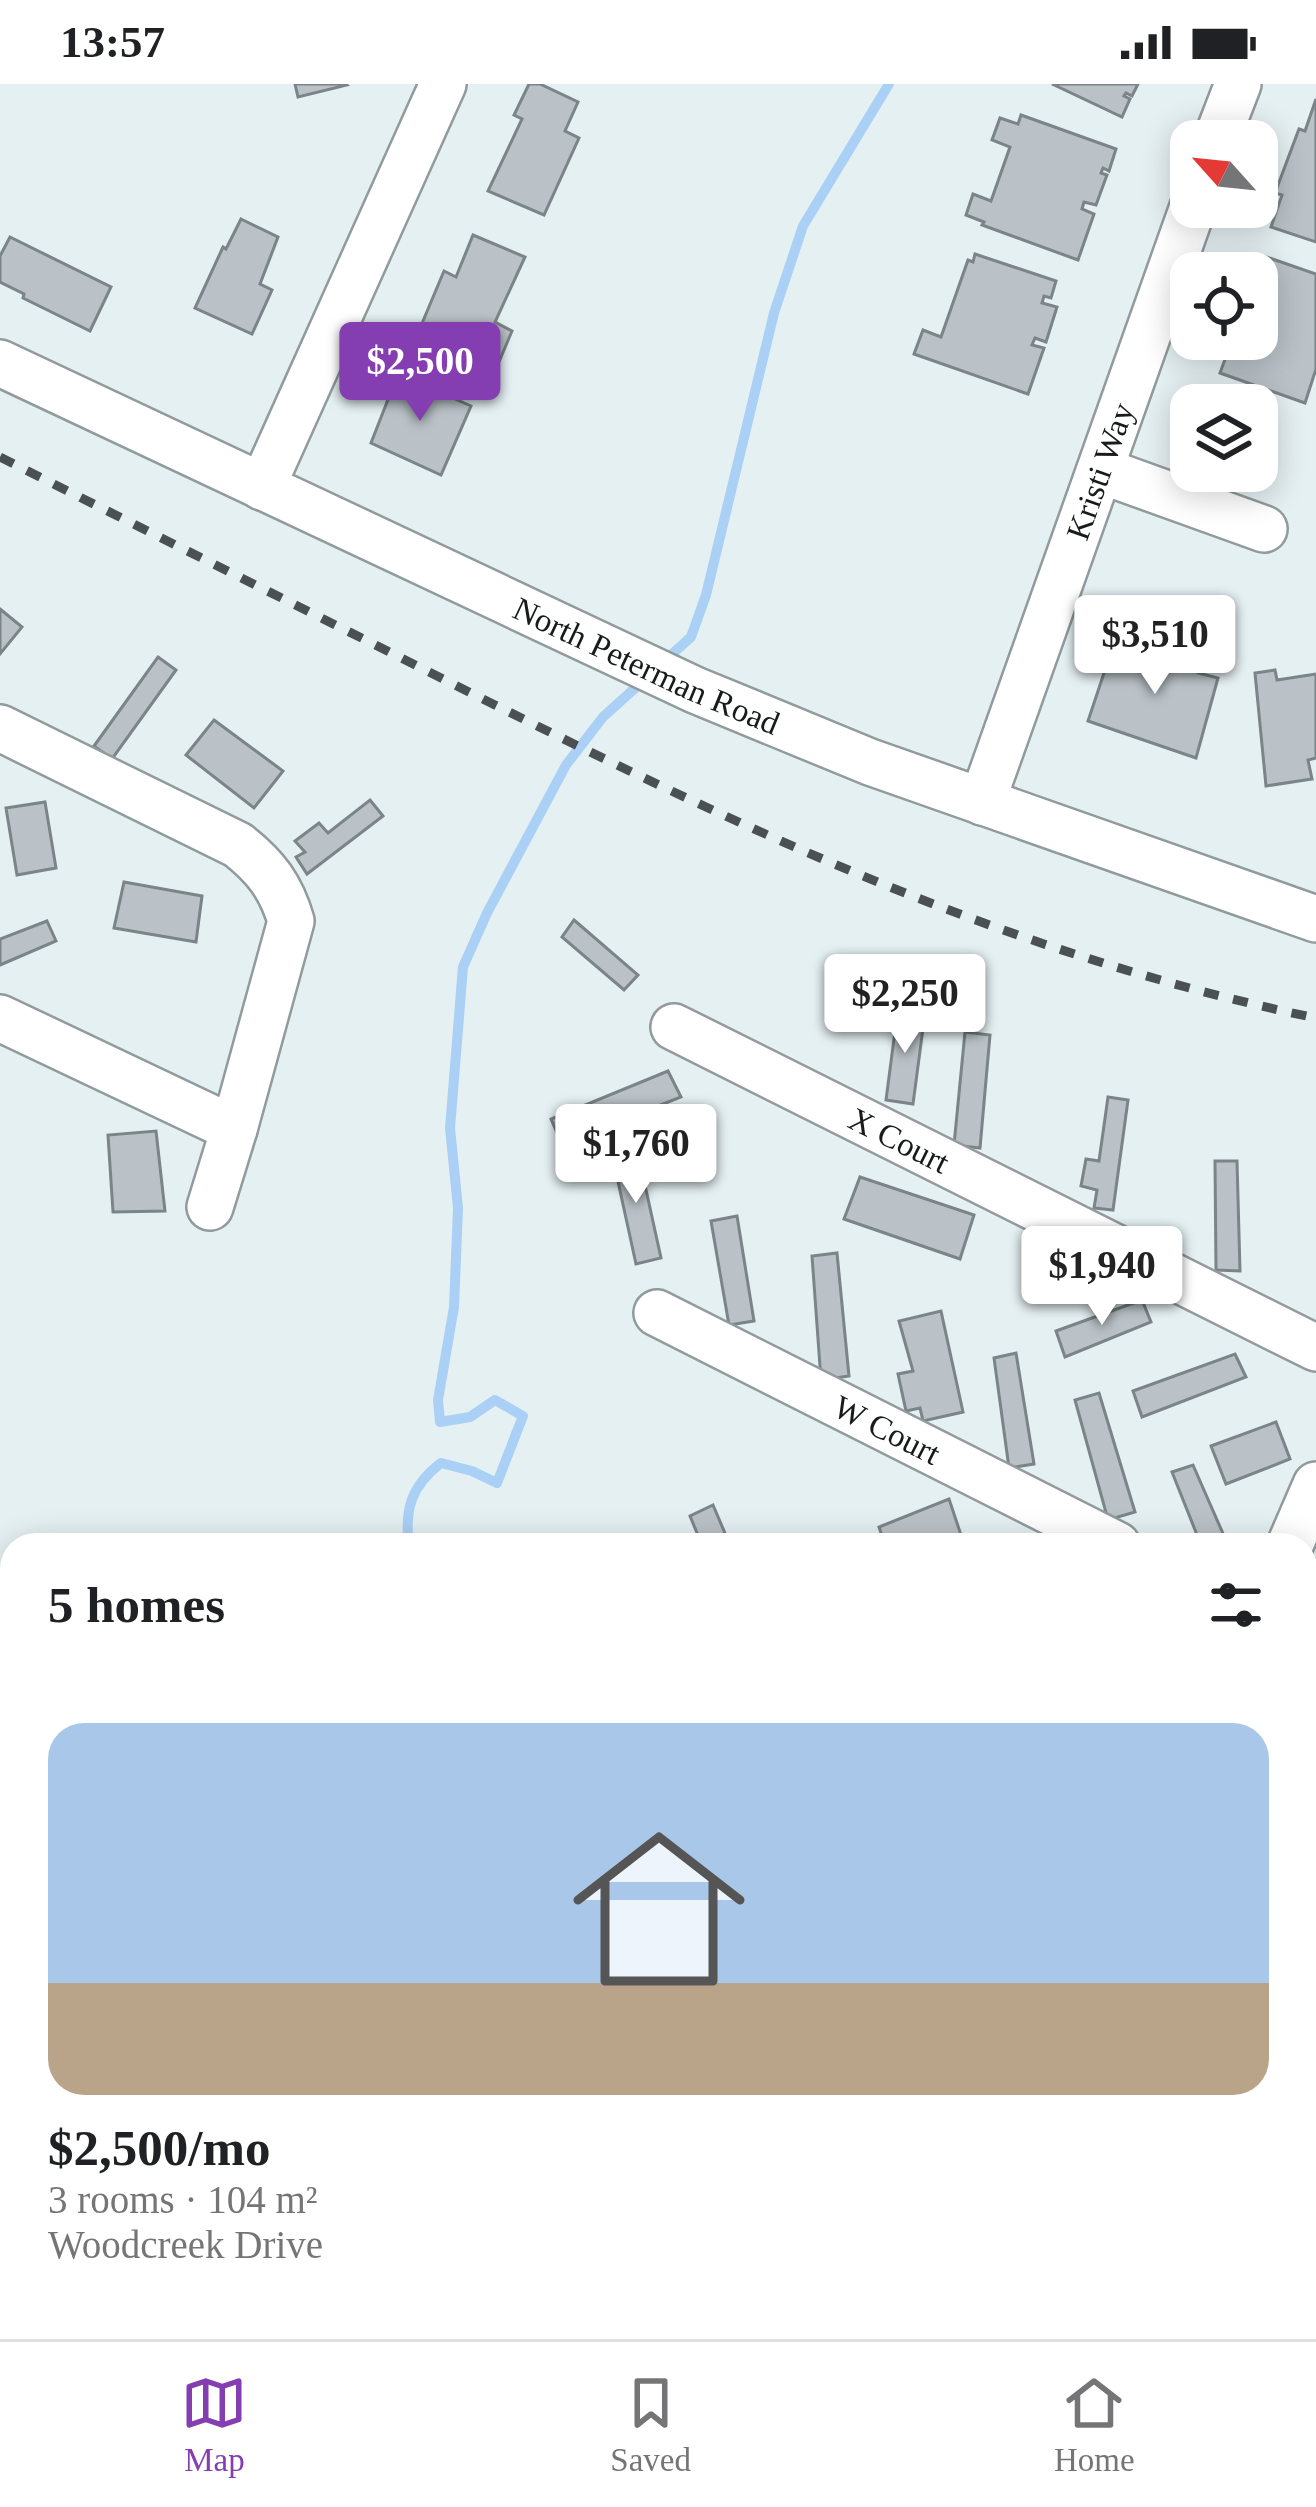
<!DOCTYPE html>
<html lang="en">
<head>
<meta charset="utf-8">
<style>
	:root { --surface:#fff; --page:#f2f2f2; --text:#202124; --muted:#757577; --line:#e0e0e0; --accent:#853eb1 }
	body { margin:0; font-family:Georgia,serif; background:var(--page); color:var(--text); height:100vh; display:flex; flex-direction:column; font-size:45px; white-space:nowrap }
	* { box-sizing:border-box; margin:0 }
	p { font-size:39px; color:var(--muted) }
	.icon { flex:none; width:66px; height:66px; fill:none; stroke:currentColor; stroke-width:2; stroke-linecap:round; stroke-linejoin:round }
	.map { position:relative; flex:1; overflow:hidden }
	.drawer { position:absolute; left:0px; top:1449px; width:1317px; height:807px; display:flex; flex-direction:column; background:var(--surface); border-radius:36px 36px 0 0; box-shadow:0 6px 30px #0003 }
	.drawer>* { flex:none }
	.needle { width:78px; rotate:297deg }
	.tools { position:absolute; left:1170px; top:36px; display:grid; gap:24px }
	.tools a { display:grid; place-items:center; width:108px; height:108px; border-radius:24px; background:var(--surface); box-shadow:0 6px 30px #0003; font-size:60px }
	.price { position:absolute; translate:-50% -102px; padding:0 27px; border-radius:12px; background:#fff; color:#222; font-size:39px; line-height:78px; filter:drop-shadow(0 3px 6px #0008) }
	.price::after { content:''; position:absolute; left:50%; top:72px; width:36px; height:27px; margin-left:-18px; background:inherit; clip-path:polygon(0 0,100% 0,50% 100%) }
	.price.current { background:var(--accent); color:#fff }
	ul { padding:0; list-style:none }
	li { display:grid; align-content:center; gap:24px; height:636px; padding:0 48px }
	li span { display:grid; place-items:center; height:372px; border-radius:36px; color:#555 }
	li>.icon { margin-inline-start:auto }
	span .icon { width:216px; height:216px; fill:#fffc; stroke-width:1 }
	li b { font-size:51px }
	h2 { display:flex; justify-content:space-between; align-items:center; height:144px; padding:0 48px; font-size:51px }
	.status { display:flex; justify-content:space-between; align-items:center; height:84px; padding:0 60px; background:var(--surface); direction:ltr }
	.status svg { height:33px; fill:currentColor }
	.tab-bar { display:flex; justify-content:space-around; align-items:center; height:168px; border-top:3px solid var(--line); background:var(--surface); font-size:33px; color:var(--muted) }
	.tab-bar a { display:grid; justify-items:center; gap:6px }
	.tab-bar .current { color:var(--accent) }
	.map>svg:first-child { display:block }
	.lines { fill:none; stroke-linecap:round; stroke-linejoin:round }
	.stream { stroke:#aad0f6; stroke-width:10 }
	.building { fill:#bac2c7; stroke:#7b8488; stroke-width:3 }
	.minor-casing { stroke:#919b9d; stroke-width:50 }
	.minor { stroke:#fff; stroke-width:45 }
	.rail { stroke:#4b5152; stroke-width:9; stroke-dasharray:15 15; stroke-linecap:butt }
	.labels { text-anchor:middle; stroke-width:10; stroke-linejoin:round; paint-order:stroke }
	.street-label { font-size:33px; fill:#171b1c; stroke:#e5f0f2 }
</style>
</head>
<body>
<div class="status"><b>13:57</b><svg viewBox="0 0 49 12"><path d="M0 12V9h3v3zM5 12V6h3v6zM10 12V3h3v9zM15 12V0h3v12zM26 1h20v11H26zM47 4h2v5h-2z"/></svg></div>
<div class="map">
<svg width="1316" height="2255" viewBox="0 0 1316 2255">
	<rect width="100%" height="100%" fill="#e5f0f2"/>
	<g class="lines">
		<g class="stream">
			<path d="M661 580 691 553 706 511 774 229 803 142 889 0"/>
			<path d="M409 1461C404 1425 412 1401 441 1379L472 1387 497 1399 523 1332 495 1316 470 1333 440 1338 438 1316 454 1223 458 1124 450 1044 463 883 487 829 566 681 603 633 643 597"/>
			<path d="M0 1941 12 1935"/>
			<path d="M1058 2244 1067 2255"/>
		</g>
	</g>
	<g class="building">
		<path d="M295 0H346L347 1 298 13Z"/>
		<path d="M529 0H540L578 18 565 47 579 54 544 131 488 107 522 35 514 31Z"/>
		<path d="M1052 0H1138L1132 12 1126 9 1124 12 1130 15 1122 33Z"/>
		<path d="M1316 15V158L1271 143 1282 111 1275 109 1299 45 1305 47Z"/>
		<path d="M1021 31 1116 65 1109 87 1103 84 1101 89 1107 91 1096 121 1084 118 1082 125 1094 130 1078 176 982 141 984 138 966 131 973 110 991 117 1010 63 992 56 1000 34 1018 40Z"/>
		<path d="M241 135 278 153 260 200 272 206 252 250 195 224 223 163 226 165Z"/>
		<path d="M473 151 525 173 495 238 512 247 496 285 418 249 444 187 456 193Z"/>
		<path d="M10 153 111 203 90 247 23 214 24 210 0 198V172Z"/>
		<path d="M975 170 1056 197 1051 214 1044 212 1042 219 1057 223 1046 258 1035 254 1032 261 1044 264 1028 310 914 270 923 246 941 253 968 176 973 178Z"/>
		<path d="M1261 171 1316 190V285L1305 319 1220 289 1231 259 1222 255H1257V189H1245L1250 176 1259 179Z"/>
		<path d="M398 290 471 322 441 391 371 359Z"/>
		<path d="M0 525 22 543 0 570Z"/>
		<path d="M1141 554 1201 576 1198 589 1218 594 1196 674 1088 637 1114 559 1138 567Z"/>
		<path d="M158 573 176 586 112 675 94 662Z"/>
		<path d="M1275 586 1277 596 1316 590V674L1308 676 1312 695 1266 702 1255 589Z"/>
		<path d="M214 636 283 687 254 724 186 671Z"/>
		<path d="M370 716 383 732 307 790 296 773 305 768 295 757 319 739 328 749Z"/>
		<path d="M45 718 56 784 17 791 6 724Z"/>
		<path d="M124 798 202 812 196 858 114 844Z"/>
		<path d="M574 836 638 891 624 906 562 853Z"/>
		<path d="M47 837 56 857 0 881V855Z"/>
		<path d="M898 924 925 929 913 1020 886 1016Z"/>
		<path d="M965 948 990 951 980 1064 954 1061Z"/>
		<path d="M668 987 681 1013 562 1060 551 1035Z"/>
		<path d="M1108 1013 1128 1016 1113 1126 1094 1124 1097 1106 1081 1102 1086 1075 1099 1077Z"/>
		<path d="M156 1047 165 1127 113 1128 108 1051Z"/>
		<path d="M637 1065 661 1174 636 1180 612 1070Z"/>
		<path d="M1215 1077H1237L1240 1187 1216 1186Z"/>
		<path d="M860 1093 974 1131 960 1175 844 1135Z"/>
		<path d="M737 1132 754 1237 729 1241 711 1137Z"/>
		<path d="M837 1169 849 1292 821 1296 812 1172Z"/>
		<path d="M1142 1216 1151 1238 1065 1273 1056 1247Z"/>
		<path d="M941 1227 963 1328 923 1337 920 1324 906 1327 898 1290 913 1287 899 1237Z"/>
		<path d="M1016 1269 1034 1380 1009 1384 994 1274Z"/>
		<path d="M1235 1270 1246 1293 1142 1333 1133 1307Z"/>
		<path d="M1099 1309 1135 1428 1108 1436 1075 1316Z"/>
		<path d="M1276 1338 1290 1375 1226 1400 1211 1362Z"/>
		<path d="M1193 1381 1228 1461H1201L1172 1388Z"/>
		<path d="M949 1415 963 1457 952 1461H885L879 1443Z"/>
		<path d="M713 1421 730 1461H702L690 1432Z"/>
		<path d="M1305 1530 1316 1540V1578L1305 1568Z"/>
		<path d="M868 2244H895L889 2255H861Z"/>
	</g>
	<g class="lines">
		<defs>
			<g id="minor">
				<path d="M1216 57 1238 0"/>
				<path id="s1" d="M0 279 695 606 870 678 1316 835"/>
				<path d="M1100 386 1264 445"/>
				<path d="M262 403 443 0"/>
				<path d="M0 644 238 761C266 783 281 803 291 837L234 1045 0 934"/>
				<path id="s2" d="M982 718 1193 123"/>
				<path id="s3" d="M674 943 1316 1264"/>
				<path d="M210 1123 234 1045"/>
				<path id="s4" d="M657 1229 1117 1461"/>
				<path d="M1290 1461 1316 1401"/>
				<path d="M728 2244 741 2255"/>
				<path d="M330 2255 335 2244"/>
				<path d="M634 2255 638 2244"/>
				<path d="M935 2255 940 2244"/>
			</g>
		</defs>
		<use href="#minor" class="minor-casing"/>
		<use href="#minor" class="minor"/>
		<path class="rail" d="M0 373C157 452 314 530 471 609 751 749 1007 870 1316 934"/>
	</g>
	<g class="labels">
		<g class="street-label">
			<text dy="12" stroke="none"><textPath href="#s2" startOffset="351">Kristi Way</textPath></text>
			<text dy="12" stroke="none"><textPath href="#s1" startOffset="714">North Peterman Road</textPath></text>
			<text dy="12" stroke="none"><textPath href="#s3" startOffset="252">X Court</textPath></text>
			<text dy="12" stroke="none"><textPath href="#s4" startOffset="258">W Court</textPath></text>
		</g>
	</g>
</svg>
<div class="tools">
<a><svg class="needle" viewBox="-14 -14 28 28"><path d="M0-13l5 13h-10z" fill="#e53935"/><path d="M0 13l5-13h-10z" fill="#757577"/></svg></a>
<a><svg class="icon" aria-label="locate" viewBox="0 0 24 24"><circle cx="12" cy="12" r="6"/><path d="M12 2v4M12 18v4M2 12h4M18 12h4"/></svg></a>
<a><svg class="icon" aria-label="layers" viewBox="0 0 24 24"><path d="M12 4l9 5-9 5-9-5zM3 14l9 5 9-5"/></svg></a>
</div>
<b class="price current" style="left:420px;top:340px">$2,500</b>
<b class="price" style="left:1155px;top:613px">$3,510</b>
<b class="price" style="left:905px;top:972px">$2,250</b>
<b class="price" style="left:636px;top:1122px">$1,760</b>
<b class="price" style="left:1102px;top:1244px">$1,940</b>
<section class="drawer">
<h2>5 homes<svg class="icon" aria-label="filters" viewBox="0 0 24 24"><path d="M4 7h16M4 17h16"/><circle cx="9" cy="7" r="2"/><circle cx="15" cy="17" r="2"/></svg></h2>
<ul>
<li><span style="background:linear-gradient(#a9c7e8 70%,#b9a48a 0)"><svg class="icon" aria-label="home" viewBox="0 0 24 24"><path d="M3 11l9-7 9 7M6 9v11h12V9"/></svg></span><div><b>$2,500/mo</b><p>3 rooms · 104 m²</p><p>Woodcreek Drive</p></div></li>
</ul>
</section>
</div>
<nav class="tab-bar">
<a class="current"><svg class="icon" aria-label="map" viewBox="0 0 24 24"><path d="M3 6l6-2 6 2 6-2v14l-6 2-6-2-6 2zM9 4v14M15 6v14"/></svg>Map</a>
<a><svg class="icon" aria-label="saved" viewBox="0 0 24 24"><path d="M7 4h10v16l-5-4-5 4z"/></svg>Saved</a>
<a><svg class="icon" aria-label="home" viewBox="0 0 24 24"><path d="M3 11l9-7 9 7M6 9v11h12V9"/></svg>Home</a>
</nav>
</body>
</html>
